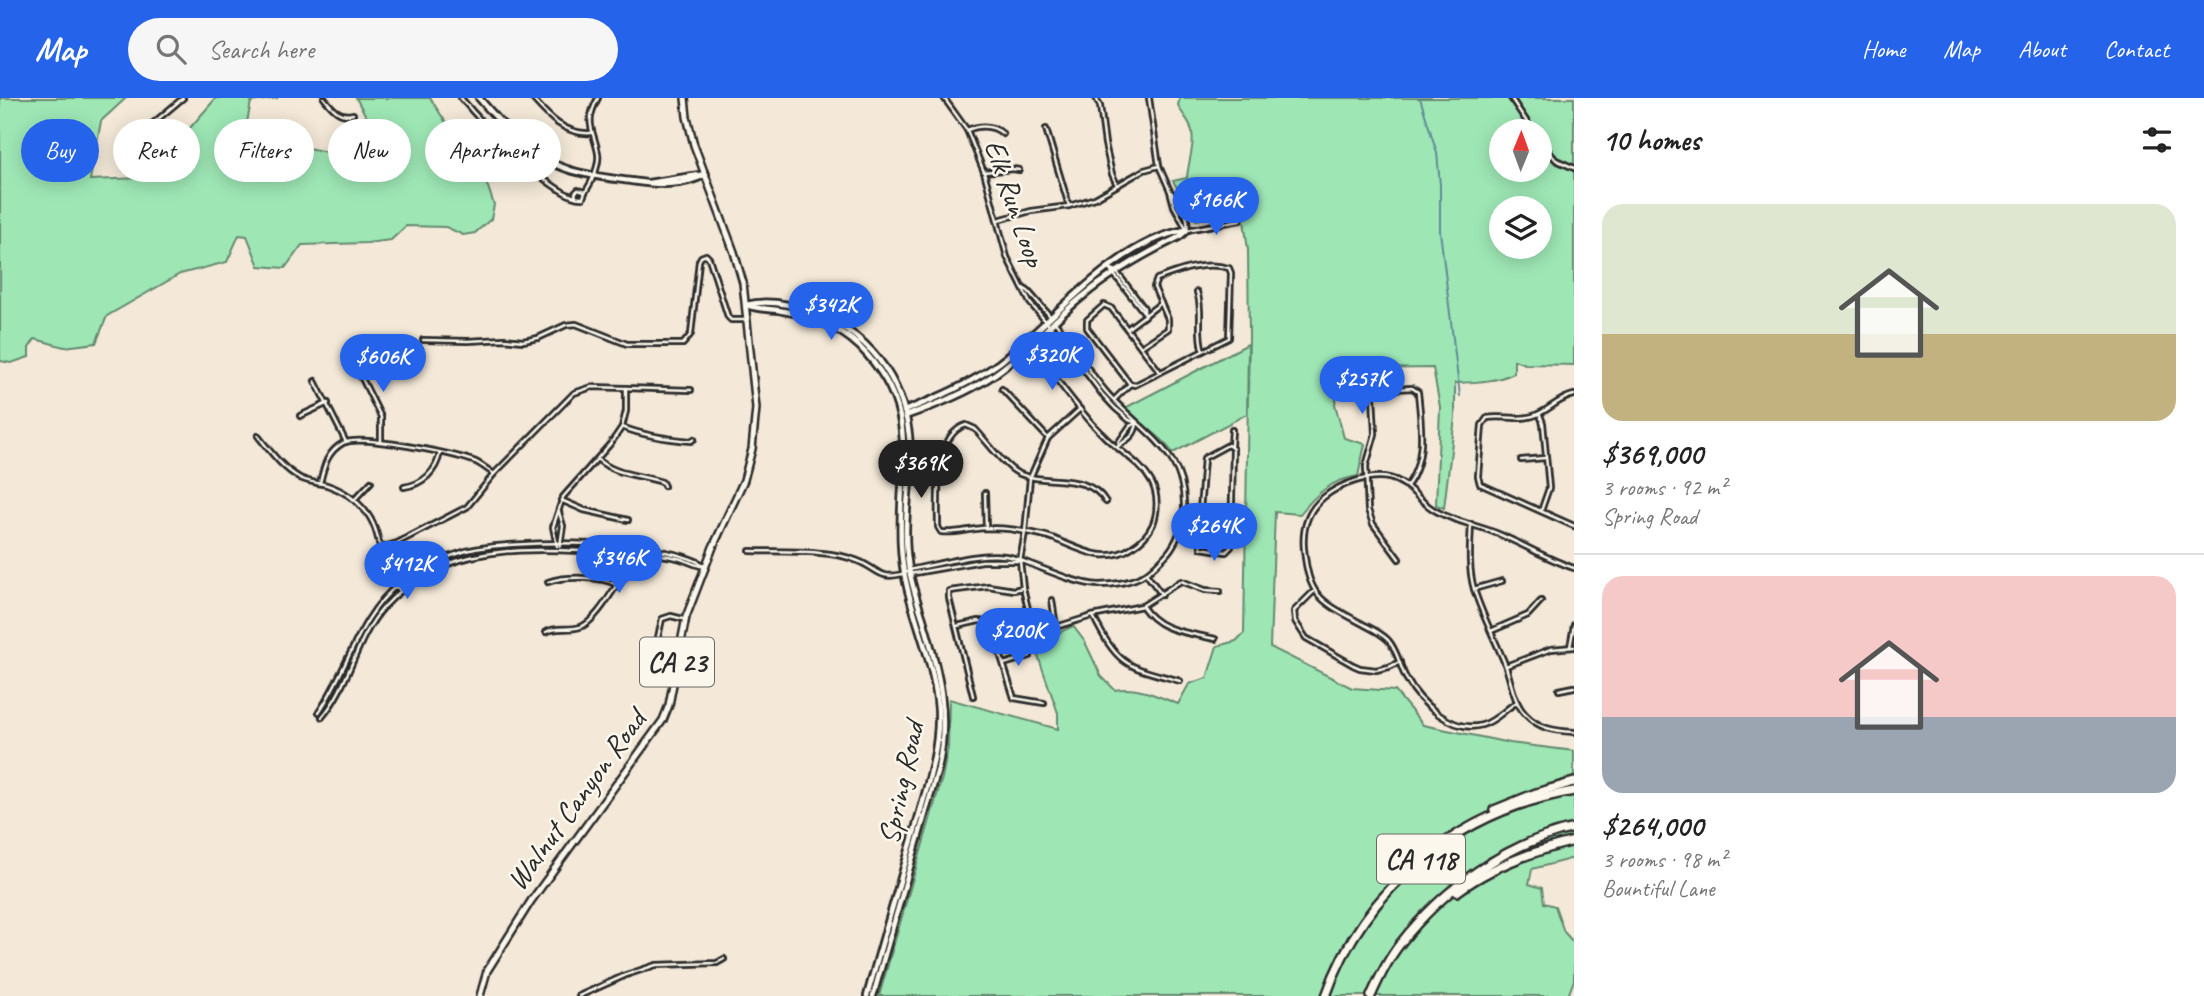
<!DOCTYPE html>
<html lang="en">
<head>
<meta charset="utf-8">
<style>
	:root { --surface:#fff; --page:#f6f6f6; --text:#222; --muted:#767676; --line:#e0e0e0; --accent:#2563eb }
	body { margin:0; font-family:Caveat,sans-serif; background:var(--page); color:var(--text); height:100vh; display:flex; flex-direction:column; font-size:26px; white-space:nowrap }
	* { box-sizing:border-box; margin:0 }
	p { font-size:23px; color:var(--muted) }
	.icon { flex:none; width:38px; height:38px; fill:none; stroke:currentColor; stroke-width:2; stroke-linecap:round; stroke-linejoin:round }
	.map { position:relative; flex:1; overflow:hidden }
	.drawer { display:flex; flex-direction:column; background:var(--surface); width:630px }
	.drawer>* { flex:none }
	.banner { position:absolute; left:21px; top:21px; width:665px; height:63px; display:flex; gap:14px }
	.needle { width:46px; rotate:1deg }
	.fabs { position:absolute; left:1489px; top:21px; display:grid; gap:14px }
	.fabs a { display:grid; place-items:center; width:63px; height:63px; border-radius:50%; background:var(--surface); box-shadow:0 4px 18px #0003; font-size:35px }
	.price { position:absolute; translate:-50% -60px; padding:0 16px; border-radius:24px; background:var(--accent); color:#fff; font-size:23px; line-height:46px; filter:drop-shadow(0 2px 4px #0008) }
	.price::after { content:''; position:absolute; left:50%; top:42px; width:21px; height:16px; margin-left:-10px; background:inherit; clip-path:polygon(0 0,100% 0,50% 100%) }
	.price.current { background:#222; color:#fff }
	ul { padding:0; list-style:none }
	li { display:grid; align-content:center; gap:14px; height:371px; padding:0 28px }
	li+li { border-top:2px solid var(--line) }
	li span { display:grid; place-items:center; height:217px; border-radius:21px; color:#555 }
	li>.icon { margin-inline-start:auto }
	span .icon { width:126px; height:126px; fill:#fffc; stroke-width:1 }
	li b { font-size:30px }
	h2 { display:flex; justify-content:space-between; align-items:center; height:84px; padding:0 28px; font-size:30px }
	.pill { padding:0 24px; border-radius:32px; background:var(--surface); box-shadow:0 4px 18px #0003; font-size:24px; line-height:63px }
	.pill.current { background:var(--accent); color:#fff }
	header { display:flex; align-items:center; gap:42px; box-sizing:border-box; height:98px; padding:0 35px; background:var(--accent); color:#fff }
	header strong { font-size:33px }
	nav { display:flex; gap:38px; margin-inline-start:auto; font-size:24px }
	.search { width:490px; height:63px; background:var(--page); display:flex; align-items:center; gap:18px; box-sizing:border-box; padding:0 24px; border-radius:38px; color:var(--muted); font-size:26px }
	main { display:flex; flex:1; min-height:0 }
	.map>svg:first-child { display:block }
	.green { fill:#9ee7b5; stroke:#648970; stroke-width:2; fill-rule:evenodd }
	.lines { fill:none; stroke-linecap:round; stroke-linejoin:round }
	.stream { stroke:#5f8a98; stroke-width:2 }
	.street-casing { stroke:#2b2b2b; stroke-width:8 }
	.secondary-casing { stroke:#2b2b2b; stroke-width:10 }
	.primary-casing { stroke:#2b2b2b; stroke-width:10 }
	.highway-casing { stroke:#2b2b2b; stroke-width:12 }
	.street { stroke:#fbf7ec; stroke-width:2.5 }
	.secondary { stroke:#fbf7ec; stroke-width:4.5 }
	.primary { stroke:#fbf7ec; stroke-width:5 }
	.highway { stroke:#fbf7ec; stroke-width:7 }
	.labels { text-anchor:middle; stroke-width:5; stroke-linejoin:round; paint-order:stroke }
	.shield { fill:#fbf7ec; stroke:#696865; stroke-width:2 }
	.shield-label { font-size:28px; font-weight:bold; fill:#2b2b2b }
	.street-label { font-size:30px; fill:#2b2b2b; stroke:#fbf7ec }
</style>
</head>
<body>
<header>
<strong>Map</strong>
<div class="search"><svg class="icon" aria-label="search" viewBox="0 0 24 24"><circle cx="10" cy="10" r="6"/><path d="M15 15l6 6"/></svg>Search here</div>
<nav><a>Home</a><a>Map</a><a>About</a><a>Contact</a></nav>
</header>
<main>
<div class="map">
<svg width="1574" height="898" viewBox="0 0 1574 898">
	<rect width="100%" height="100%" fill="#f4e9d8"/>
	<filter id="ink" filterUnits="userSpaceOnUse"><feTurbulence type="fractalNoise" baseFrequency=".0143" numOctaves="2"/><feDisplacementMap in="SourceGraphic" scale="14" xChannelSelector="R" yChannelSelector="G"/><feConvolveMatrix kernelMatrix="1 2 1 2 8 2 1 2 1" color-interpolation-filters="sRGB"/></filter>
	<g filter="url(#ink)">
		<g class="green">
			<path d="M0 0H126L101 23 90 82 142 80 189 31 216 0H278L251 4 241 55 298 48 332 55H371V27L356 0H430L488 89 494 107 491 121 475 135 463 137 446 129 406 128 391 142 367 145 302 147 285 170 259 168 247 138 239 137 227 164 180 176 107 218 96 245 64 249 35 241 29 250V259L11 265 0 263Z"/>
			<path d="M1180 0H1507L1531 33H1502V72H1540V46L1549 59 1574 73V267L1525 266 1514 262V275C1495 284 1476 284 1455 285V319L1444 410 1436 407 1440 309 1433 270 1353 271 1340 283 1335 306 1344 340 1365 346 1358 378C1331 382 1316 396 1300 416L1275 414 1270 549 1352 590 1395 593 1423 627 1510 645 1574 653V760L1532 771 1529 786 1542 790 1544 805 1555 808 1564 834 1574 845V882L1568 898H879L942 680 948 650 949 601 1058 631V615L1038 558 1048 540 1073 528 1085 544 1101 578 1115 592C1138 588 1157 598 1178 606L1189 586 1207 580 1217 548 1236 543 1244 535 1249 239 1248 152 1243 115 1196 122 1173 83 1187 80C1188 63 1197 43 1190 27 1187 20 1181 15 1178 7ZM1502 110H1540V149H1502Z"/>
			<path d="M1515 0H1574V69L1557 61 1540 37V33H1538L1519 10Z"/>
			<path d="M1248 246 1247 316 1173 355 1162 342 1125 310Z"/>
		</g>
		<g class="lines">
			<path class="stream" d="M1420 0 1437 55 1440 87V133L1460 298"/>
			<defs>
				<g id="street">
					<path d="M324 0C332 10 340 20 353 16"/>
					<path d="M461 0C480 23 556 103 583 100L585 94 578 92 575 95 576 99"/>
					<path d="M532 0C548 18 564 37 591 35"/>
					<path d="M944 0 967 32 984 74 1007 159 1030 205 1060 240 1102 296 1115 310 1129 322 1137 325"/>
					<path d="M1096 0 1100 8 1105 46 1112 76 1117 87"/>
					<path d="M1149 0 1159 68 1170 93"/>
					<path d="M1511 0 1533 33"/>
					<path d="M1046 31 1069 108"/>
					<path d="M967 32C980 27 993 27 1003 36"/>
					<path d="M1540 43 1556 62 1574 70"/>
					<path d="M126 48 183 0"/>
					<path d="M984 74 1013 71 1019 72"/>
					<path d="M586 93C592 84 600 66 598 55 593 30 584 26 598 0"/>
					<path d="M1170 93C1180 104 1190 117 1187 132L1174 108Z"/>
					<path d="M998 122 1031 113 1069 108 1095 100 1144 72 1159 68"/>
					<path d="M1187 132 1240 122"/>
					<path d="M1023 190 1028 193 1050 218"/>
					<path d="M1197 194C1204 213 1196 234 1203 253"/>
					<path d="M1144 214V210L1116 173 1109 170 1146 217"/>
					<path d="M1127 231 1161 205"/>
					<path d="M423 242 468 243 504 241 523 243 538 240 566 227 576 226 627 246H683L691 236 699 163 701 159 706 157 709 160 728 219 731 222H747"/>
					<path d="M350 256 381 319V343"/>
					<path d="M1042 262C1061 287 1080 314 1103 337 1119 354 1140 363 1152 385 1158 397 1158 413 1153 426 1148 437 1142 443 1132 449 1105 468 1079 450 1052 440 1041 436 1027 434 1016 432 1005 430 994 430 984 430 969 431 955 436 941 434L938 429C938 401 933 337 966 327L975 331C985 341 1004 368 1016 374 1043 389 1087 372 1106 404"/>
					<path d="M315 283 346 344"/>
					<path d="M1130 286 1135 287 1229 240 1231 175 1229 170C1204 163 1181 172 1157 181L1154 189 1168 221V231L1141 249"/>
					<path d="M1130 286 1087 230V222L1104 207 1111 210 1160 274"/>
					<path d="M1002 291 1048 340"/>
					<path d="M1574 297C1558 300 1548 314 1533 318 1517 323 1502 317 1487 320L1482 327 1478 378 1480 386 1574 428"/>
					<path d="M1115 301 1130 286"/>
					<path d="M1540 317 1543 325 1549 390 1541 413"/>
					<path d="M300 318 328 305"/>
					<path d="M622 329C644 338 667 341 691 343L694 341"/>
					<path d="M258 338C271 354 282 370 300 380 308 384 318 385 327 387 342 392 356 401 366 414 385 437 376 473 401 493L394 468 383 457"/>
					<path d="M1118 345 1130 328 1137 325"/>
					<path d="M1228 347 1233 351 1231 449 1226 454 1201 450 1200 413 1204 360Z"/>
					<path d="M1231 348 1232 332"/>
					<path d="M1117 349C1127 341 1135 339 1137 325"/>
					<path d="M597 361C617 378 638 376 662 384L664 388"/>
					<path d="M1521 362 1545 360"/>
					<path d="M320 385C324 368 327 354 343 345 361 336 455 356 476 364 482 367 488 372 494 376"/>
					<path d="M404 389C423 386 436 374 440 355"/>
					<path d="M985 395 986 430"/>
					<path d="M354 402 371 384"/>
					<path d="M561 402 584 412 628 422"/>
					<path d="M1188 411 1200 413 1197 415H1189L1184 412Z"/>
					<path d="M559 414 563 428 560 448"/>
					<path d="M1471 426C1470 448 1468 470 1474 491 1482 517 1495 541 1505 566 1511 582 1513 603 1525 616 1539 631 1555 633 1574 634"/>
					<path d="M557 448 553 429 563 399 611 345 622 329 626 313V290"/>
					<path d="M631 449 633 454 631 474 618 485C620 477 626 455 631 449Z"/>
					<path d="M380 450 397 445 467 409 494 376 574 295 592 289 691 292"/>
					<path d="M750 453C780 454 832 451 858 463 878 471 879 482 902 476"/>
					<path d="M1399 461 1373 426 1368 412 1366 368 1375 336 1373 298 1375 294 1380 292 1412 290 1418 294C1421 325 1427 362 1407 388"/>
					<path d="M904 476 909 472C936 467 988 451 1014 460 1039 468 1074 486 1099 487 1113 487 1133 484 1145 476 1152 472 1159 464 1165 458 1174 449 1181 434 1183 421 1192 357 1144 336 1108 296 1088 273 1072 247 1054 223"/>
					<path d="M909 476 982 463H1020"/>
					<path d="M1147 477 1162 497"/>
					<path d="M548 484C564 478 602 478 617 487"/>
					<path d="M1474 491 1502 483"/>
					<path d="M1313 494 1294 513 1295 523 1306 540 1353 567 1360 570 1376 572 1389 569 1400 564"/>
					<path d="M1052 502 1056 529"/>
					<path d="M1142 508C1159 534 1186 534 1215 541"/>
					<path d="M1093 518C1119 570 1127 568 1180 583"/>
					<path d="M957 528 979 523 1033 532 1056 529 1092 518 1142 508 1181 483 1205 492 1220 493"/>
					<path d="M999 528 997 546 1014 600 1044 605"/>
					<path d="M1033 532 1023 490 1020 463 1025 434 1030 380 1048 340 1080 311"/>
					<path d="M1491 533 1528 517 1541 503"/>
					<path d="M546 534C556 528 568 533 580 529 594 525 610 497 618 485"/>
					<path d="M1570 549 1574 527"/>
					<path d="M651 560 655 553 662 521 671 518 683 521"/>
					<path d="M1004 566 1030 558"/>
					<path d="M1506 568 1551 551 1574 549"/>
					<path d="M1559 592 1574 589"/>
					<path d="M973 598 949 500V493L988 488 1014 492 1022 490"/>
					<path d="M1517 604C1505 611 1496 623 1482 627 1453 636 1419 604 1406 580 1399 567 1398 553 1388 542 1380 534 1370 530 1361 525 1320 503 1309 499 1304 451 1302 430 1308 412 1324 399 1340 386 1369 376 1389 380 1409 384 1419 404 1436 413 1455 424 1477 427 1496 435 1523 446 1547 461 1574 470"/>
					<path d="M319 614C348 572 358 518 400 485 420 470 442 460 466 453 511 441 671 441 706 469 697 468 690 464 681 461 670 458 656 456 644 454 630 453 616 455 602 454 524 450 442 445 384 509 355 541 350 587 322 619"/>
					<path d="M579 898 626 877 656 867 717 865 724 861"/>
				</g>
				<g id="secondary">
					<path d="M479 0C503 28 531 60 567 71 587 78 610 80 631 83 657 87 682 89 706 76L648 85"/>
					<path d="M746 207C772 200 804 209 828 221 884 248 912 302 910 364 909 397 903 431 908 464 910 483 917 502 923 521 939 574 950 616 938 671L873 898"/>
					<path d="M747 207C758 212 771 210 783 213 809 217 839 229 859 248 924 313 897 367 901 447 903 504 934 555 938 611 940 654 925 695 914 735 898 790 882 844 867 898"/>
					<path d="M904 313C937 300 970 286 999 265 1054 223 1114 145 1185 132"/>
					<path d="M905 318C934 308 963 297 989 280 1023 258 1050 225 1082 199 1112 174 1144 156 1179 139L1187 132"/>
				</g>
				<path id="primary" d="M480 898 487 873 531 803 663 622 669 607 686 519 713 449 744 382 752 351 756 310 743 185 734 154 694 47 687 19 685 0"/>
				<g id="highway">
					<path d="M1494 712 1536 695 1574 684"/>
					<path d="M1457 794C1490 769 1534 753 1574 743"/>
					<path d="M1326 898C1364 788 1461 712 1574 693"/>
					<path d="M1371 898C1379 880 1388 861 1400 846 1443 791 1506 745 1574 730"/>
				</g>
			</defs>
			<use href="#street" class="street-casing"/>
			<use href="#secondary" class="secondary-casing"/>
			<use href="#primary" class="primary-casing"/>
			<use href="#highway" class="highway-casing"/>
			<use href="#street" class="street"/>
			<use href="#secondary" class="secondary"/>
			<use href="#primary" class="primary"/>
			<use href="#highway" class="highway"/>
		</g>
	</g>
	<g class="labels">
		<g class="shield">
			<rect x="640" y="539.5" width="74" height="49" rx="5"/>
			<rect x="1377" y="736.5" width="88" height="49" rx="5"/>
		</g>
		<g class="shield-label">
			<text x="677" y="574">CA 23</text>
			<text x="1421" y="771">CA 118</text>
		</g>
		<g class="street-label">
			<text transform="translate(1015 105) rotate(71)" y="10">Elk Run Loop</text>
			<text transform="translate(901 685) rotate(-78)" y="10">Spring Road</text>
			<text transform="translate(576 702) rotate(-54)" y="10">Walnut Canyon Road</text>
		</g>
	</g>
</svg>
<div class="fabs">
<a><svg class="needle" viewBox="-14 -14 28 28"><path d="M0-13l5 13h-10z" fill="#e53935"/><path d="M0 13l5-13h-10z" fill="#767676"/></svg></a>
<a><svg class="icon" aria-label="layers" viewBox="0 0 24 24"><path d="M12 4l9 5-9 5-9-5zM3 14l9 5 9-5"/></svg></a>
</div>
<b class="price" style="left:1216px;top:139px">$166K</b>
<b class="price" style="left:831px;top:244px">$342K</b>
<b class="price" style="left:1052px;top:294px">$320K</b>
<b class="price" style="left:383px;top:296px">$606K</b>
<b class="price" style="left:1362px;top:318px">$257K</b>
<b class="price current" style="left:921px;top:402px">$369K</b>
<b class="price" style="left:1214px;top:465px">$264K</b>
<b class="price" style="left:619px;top:497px">$346K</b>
<b class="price" style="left:407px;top:503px">$412K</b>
<b class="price" style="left:1018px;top:570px">$200K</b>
<div class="banner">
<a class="pill current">Buy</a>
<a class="pill">Rent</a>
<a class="pill">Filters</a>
<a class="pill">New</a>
<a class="pill">Apartment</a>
</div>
</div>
<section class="drawer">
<h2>10 homes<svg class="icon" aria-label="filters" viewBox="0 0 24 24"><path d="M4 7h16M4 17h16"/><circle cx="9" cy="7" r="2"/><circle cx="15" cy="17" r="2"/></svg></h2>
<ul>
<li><span style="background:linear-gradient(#dfe7d0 60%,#c2b280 0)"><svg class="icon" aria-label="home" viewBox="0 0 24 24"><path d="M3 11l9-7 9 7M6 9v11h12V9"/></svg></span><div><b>$369,000</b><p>3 rooms · 92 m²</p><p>Spring Road</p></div></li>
<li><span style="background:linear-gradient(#f6c9c9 65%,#9aa5b1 0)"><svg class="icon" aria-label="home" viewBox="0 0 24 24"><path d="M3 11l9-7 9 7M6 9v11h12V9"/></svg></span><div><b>$264,000</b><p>3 rooms · 98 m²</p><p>Bountiful Lane</p></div></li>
</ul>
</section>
</main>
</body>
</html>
